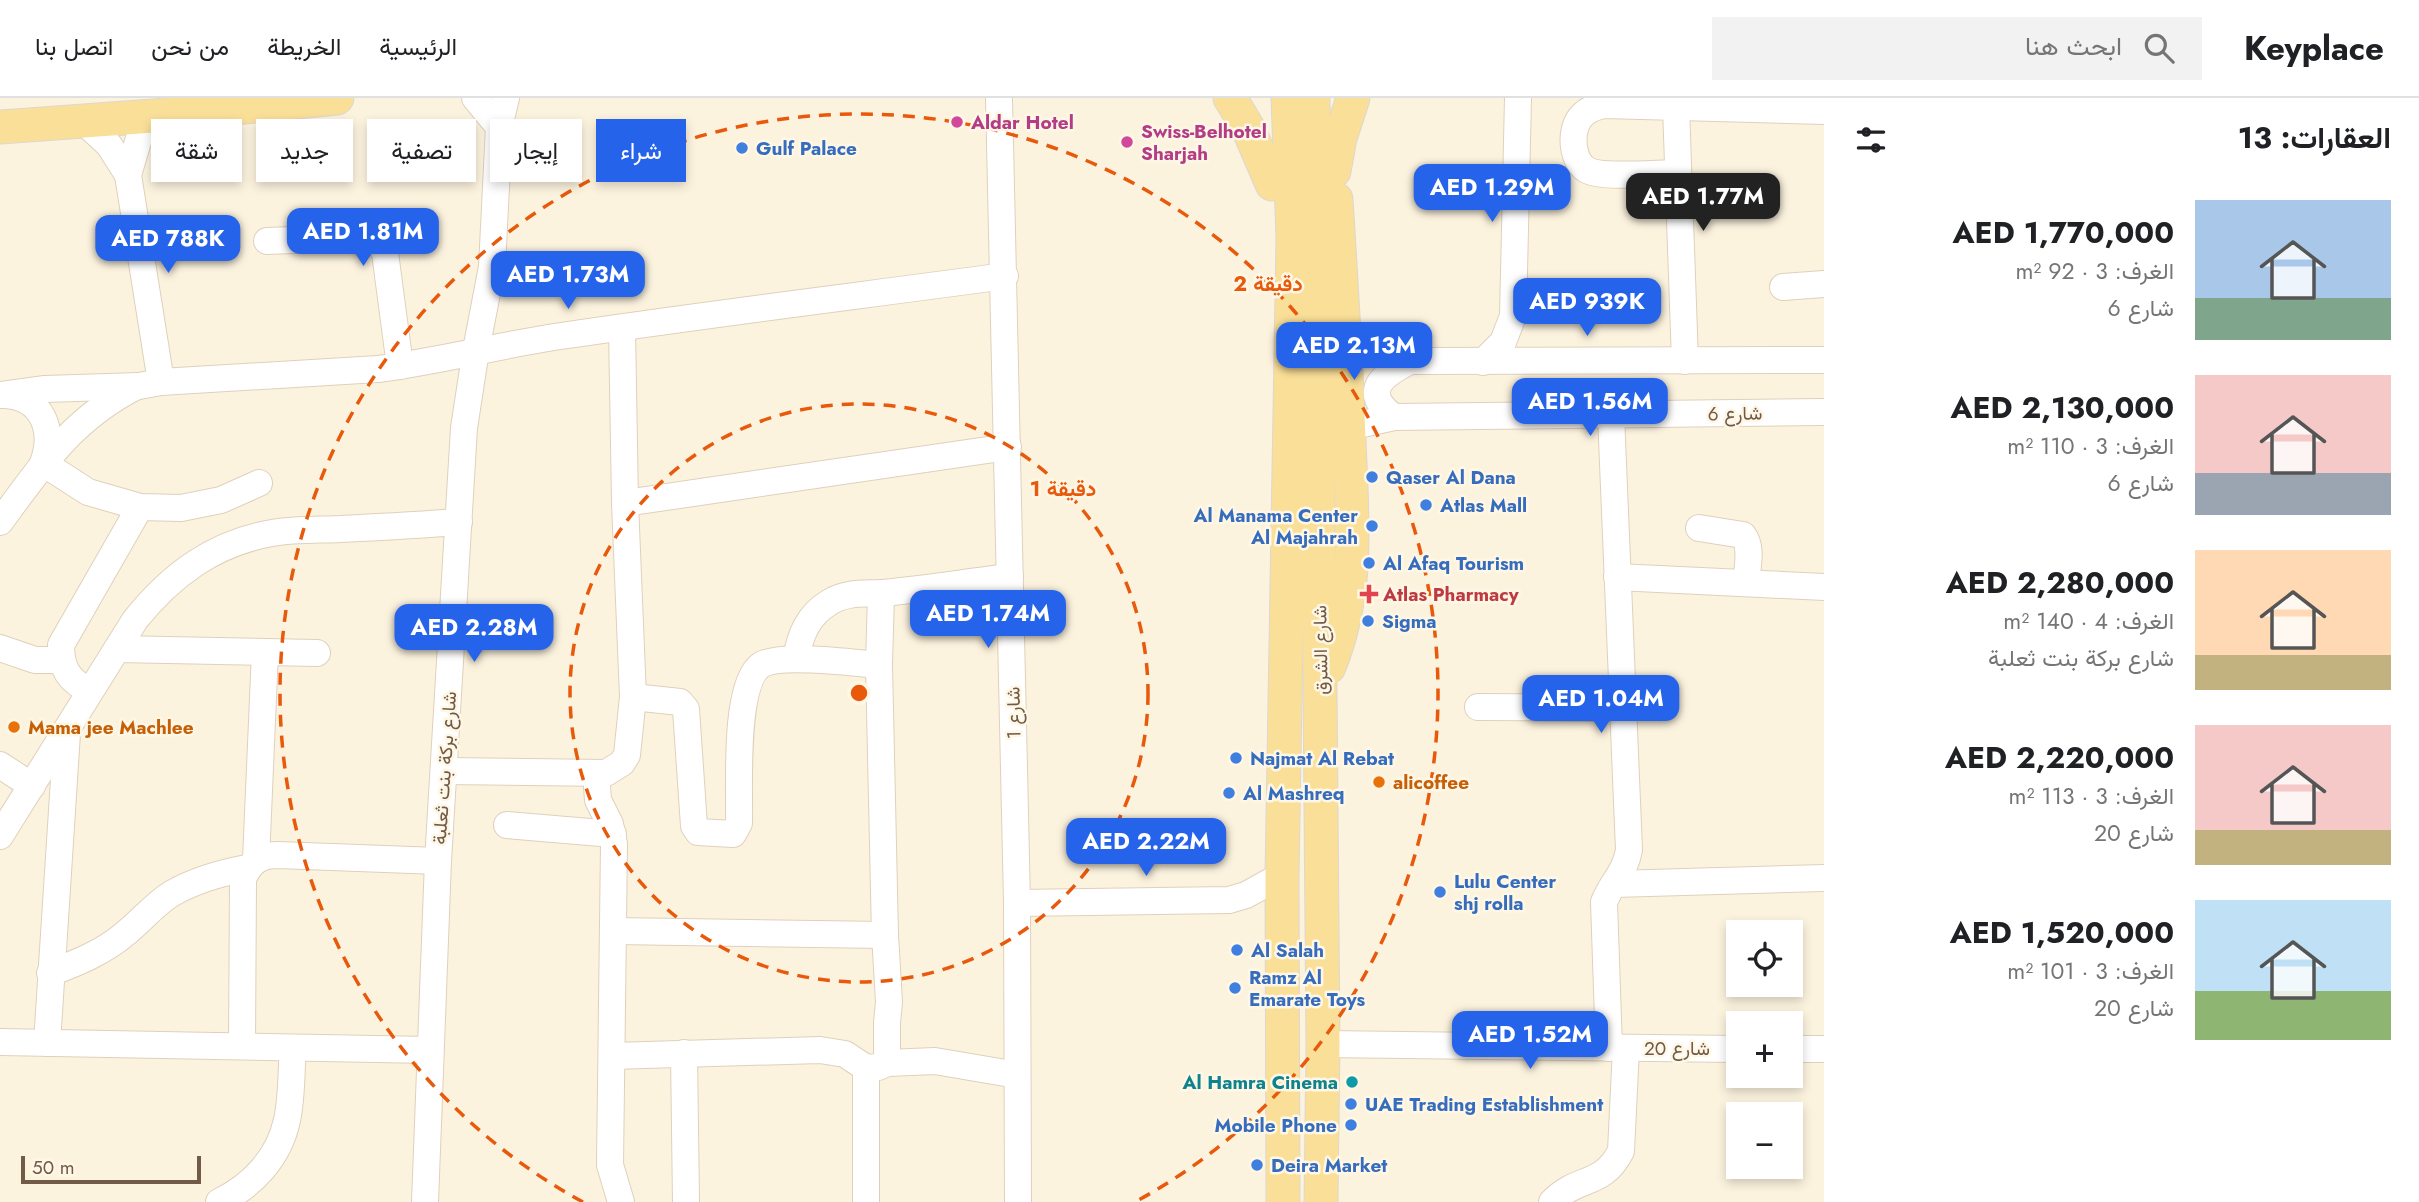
<!DOCTYPE html>
<html lang="ar">
<head>
<meta charset="utf-8">
<style>
	:root { --surface:#fff; --page:#f2f2f2; --text:#202124; --muted:#757577; --line:#e0e0e0; --accent:#2563eb }
	body { margin:0; font-family:Jost,Vazirmatn,sans-serif; background:var(--page); color:var(--text); direction:rtl; height:100vh; display:flex; flex-direction:column; font-size:26px; white-space:nowrap }
	* { box-sizing:border-box; margin:0 }
	p { font-size:23px; color:var(--muted) }
	.icon { flex:none; width:38px; height:38px; fill:none; stroke:currentColor; stroke-width:2; stroke-linecap:round; stroke-linejoin:round }
	.map { position:relative; flex:1; overflow:hidden; direction:ltr }
	.sheet { display:flex; flex-direction:column; background:var(--surface); width:595px }
	.sheet>* { flex:none }
	.guide { position:absolute; left:21px; top:21px; width:665px; height:63px; direction:rtl; display:flex; gap:14px }
	.buttons { position:absolute; left:1726px; top:822px; display:grid; gap:14px }
	.buttons a { display:grid; place-items:center; width:77px; height:77px; border-radius:0px; background:var(--surface); box-shadow:0 4px 10px #0003; font-size:35px }
	.scale { position:absolute; left:21px; bottom:18px; width:180px; box-sizing:border-box; padding-left:7px; border:4px solid #715a48; border-top:0; font-size:19px; line-height:24px; white-space:nowrap; color:#715a48; -webkit-text-stroke:5px #fff7e5; paint-order:stroke }
	.price { position:absolute; translate:-50% -60px; padding:0 16px; border-radius:14px; background:var(--accent); color:#fff; font-size:23px; line-height:46px; filter:drop-shadow(0 2px 4px #0008) }
	.price::after { content:''; position:absolute; left:50%; top:42px; width:21px; height:16px; margin-left:-10px; background:inherit; clip-path:polygon(0 0,100% 0,50% 100%) }
	.price.selected { background:#222; color:#fff }
	ul { padding:0; list-style:none }
	li { display:flex; align-items:center; gap:21px; height:175px; padding:0 28px }
	li span { display:grid; place-items:center; flex:none; width:196px; height:140px; border-radius:0px; color:#555 }
	li>.icon { margin-inline-start:auto }
	span .icon { width:84px; height:84px; fill:#fffc; stroke-width:1 }
	li b { font-size:30px }
	h2 { display:flex; justify-content:space-between; align-items:center; height:84px; padding:0 28px; font-size:30px }
	.pill { padding:0 24px; border-radius:0px; background:var(--surface); box-shadow:0 4px 10px #0003; font-size:24px; line-height:63px }
	.pill.selected { background:var(--accent); color:#fff }
	header { display:flex; align-items:center; gap:42px; box-sizing:border-box; height:98px; padding:0 35px; background:var(--surface); border-bottom:2px solid var(--line) }
	header strong { font-size:33px }
	nav { display:flex; gap:38px; margin-inline-start:auto; font-size:24px }
	.search { width:490px; height:63px; background:var(--page); display:flex; align-items:center; gap:18px; box-sizing:border-box; padding:0 24px; border-radius:0px; color:var(--muted); font-size:26px }
	main { display:flex; flex:1; min-height:0 }
	.map>svg:first-child { display:block }
	.lines { fill:none; stroke-linecap:round; stroke-linejoin:round }
	.minor-casing { stroke:#dfd0bc; stroke-width:28 }
	.major-casing { stroke:#ddd7d3; stroke-width:35 }
	.minor { stroke:#fff; stroke-width:26 }
	.major { stroke:#fadf98; stroke-width:33 }
	.ring { fill:none; stroke:#e8590c; stroke-width:3.5; stroke-dasharray:12 9 }
	.hotel-dot { fill:#d1479c; stroke:#fff7e5; stroke-width:2.5 }
	.shop-dot { fill:#3f7fe0; stroke:#fff7e5; stroke-width:2.5 }
	.health-dot { fill:#e0444e; stroke:#fff7e5; stroke-width:2.5 }
	.food-dot { fill:#e8710a; stroke:#fff7e5; stroke-width:2.5 }
	.culture-dot { fill:#0f9aa8; stroke:#fff7e5; stroke-width:2.5 }
	.labels { text-anchor:middle; stroke-width:5; stroke-linejoin:round; paint-order:stroke }
	.hotel-label { font-size:19px; font-weight:bold; fill:#b23c85; stroke:#fff7e5; text-anchor:start }
	.shop-label { font-size:19px; font-weight:bold; fill:#366cbe; stroke:#fff7e5; text-anchor:start }
	.street-label { font-size:19px; fill:#715a48; stroke:#fff7e5 }
	.health-label { font-size:19px; font-weight:bold; fill:#be3a42; stroke:#fff7e5; text-anchor:start }
	.food-label { font-size:19px; font-weight:bold; fill:#c56008; stroke:#fff7e5; text-anchor:start }
	.culture-label { font-size:19px; font-weight:bold; fill:#0d838f; stroke:#fff7e5; text-anchor:end }
	.centre { fill:#e8590c; stroke:#fff7e5; stroke-width:3.5 }
	.ring-label { font-size:21px; text-anchor:middle; font-weight:bold; fill:#e8590c; stroke:#fff7e5; stroke-width:5; stroke-linejoin:round; paint-order:stroke }
</style>
</head>
<body>
<header>
<strong>Keyplace</strong>
<div class="search"><svg class="icon" aria-label="search" viewBox="0 0 24 24"><circle cx="10" cy="10" r="6"/><path d="M15 15l6 6"/></svg>ابحث هنا</div>
<nav><a>الرئيسية</a><a>الخريطة</a><a>من نحن</a><a>اتصل بنا</a></nav>
</header>
<main>
<section class="sheet">
<h2>العقارات: 13<svg class="icon" aria-label="filters" viewBox="0 0 24 24"><path d="M4 7h16M4 17h16"/><circle cx="9" cy="7" r="2"/><circle cx="15" cy="17" r="2"/></svg></h2>
<ul>
<li><span style="background:linear-gradient(#a9c7e8 70%,#7fa58c 0)"><svg class="icon" aria-label="home" viewBox="0 0 24 24"><path d="M3 11l9-7 9 7M6 9v11h12V9"/></svg></span><div><b>AED 1,770,000</b><p>الغرف: 3 · 92 m²</p><p>شارع 6</p></div></li>
<li><span style="background:linear-gradient(#f6c9c9 70%,#9aa5b1 0)"><svg class="icon" aria-label="home" viewBox="0 0 24 24"><path d="M3 11l9-7 9 7M6 9v11h12V9"/></svg></span><div><b>AED 2,130,000</b><p>الغرف: 3 · 110 m²</p><p>شارع 6</p></div></li>
<li><span style="background:linear-gradient(#ffd9b3 75%,#c2b280 0)"><svg class="icon" aria-label="home" viewBox="0 0 24 24"><path d="M3 11l9-7 9 7M6 9v11h12V9"/></svg></span><div><b>AED 2,280,000</b><p>الغرف: 4 · 140 m²</p><p>شارع بركة بنت ثعلبة</p></div></li>
<li><span style="background:linear-gradient(#f6c9c9 75%,#c2b280 0)"><svg class="icon" aria-label="home" viewBox="0 0 24 24"><path d="M3 11l9-7 9 7M6 9v11h12V9"/></svg></span><div><b>AED 2,220,000</b><p>الغرف: 3 · 113 m²</p><p>شارع 20</p></div></li>
<li><span style="background:linear-gradient(#bfe0f5 65%,#8fb573 0)"><svg class="icon" aria-label="home" viewBox="0 0 24 24"><path d="M3 11l9-7 9 7M6 9v11h12V9"/></svg></span><div><b>AED 1,520,000</b><p>الغرف: 3 · 101 m²</p><p>شارع 20</p></div></li>
</ul>
</section>
<div class="map">
<svg width="1824" height="1104" viewBox="0 0 1824 1104">
	<rect width="100%" height="100%" fill="#fcf3df"/>
	<g class="lines">
		<defs>
			<g id="minor">
				<path d="M475 0 499 29"/>
				<path d="M999 0 1017 805 1018 1104"/>
				<path d="M1676 9 1685 263"/>
				<path d="M153 18 139 40 128 77 161 284"/>
				<path d="M83 23 109 47 128 77"/>
				<path d="M1677 75C1657 75 1605 80 1589 73 1572 66 1569 34 1580 20 1586 12 1594 9 1604 7L1824 13"/>
				<path d="M267 143 364 139 379 145 385 155 400 268"/>
				<path d="M1783 189 1824 186"/>
				<path d="M1344 229C1365 246 1384 256 1410 263L1824 262"/>
				<path d="M1483 264 1503 244 1513 218 1518 0"/>
				<path d="M0 297 45 291 139 288 161 284 378 271C440 263 500 247 561 238 709 216 857 198 1005 178"/>
				<path d="M5 297C43 299 55 333 43 365L88 394 140 409 181 410 221 402 259 385"/>
				<path d="M1394 319C1360 294 1382 277 1410 263"/>
				<path d="M1349 329 1394 319 1824 314"/>
				<path d="M625 405 1008 349"/>
				<path d="M0 424C42 367 72 321 137 288"/>
				<path d="M1699 430 1743 437C1753 449 1747 470 1746 485"/>
				<path d="M1617 479 1824 489"/>
				<path d="M0 550 35 562H61"/>
				<path d="M117 551 317 555"/>
				<path d="M796 561C800 537 808 517 830 504 846 494 864 496 882 495 925 491 968 484 1010 479"/>
				<path d="M90 593C69 583 61 571 61 547L140 409"/>
				<path d="M633 599 680 604 686 611 694 728 698 734 733 736 739 725C740 693 733 586 761 567 781 555 854 565 879 567"/>
				<path d="M1478 609 1623 610"/>
				<path d="M0 667 32 688"/>
				<path d="M444 673 606 675 622 665 627 657 633 599 625 405 622 230"/>
				<path d="M596 675 598 702 610 726 614 746 610 1067 621 1104"/>
				<path d="M507 727 613 736"/>
				<path d="M0 738 135 522C171 477 214 445 272 435 294 431 319 432 341 431 381 429 420 427 459 424"/>
				<path d="M256 762 265 554"/>
				<path d="M1614 786 1824 780"/>
				<path d="M1017 805 1229 802 1246 797 1282 777"/>
				<path d="M614 833 885 837"/>
				<path d="M50 875C77 865 104 854 126 835 141 823 155 806 171 796 195 782 220 775 247 770"/>
				<path d="M0 944 430 952"/>
				<path d="M47 945 67 635"/>
				<path d="M1323 946 1738 951"/>
				<path d="M242 948 243 781C250 764 260 757 278 757L438 763"/>
				<path d="M1609 950 1604 804C1612 784 1625 775 1629 752L1611 317"/>
				<path d="M1790 951H1824"/>
				<path d="M684 955 686 1104"/>
				<path d="M612 958 820 952 845 956 866 970V1104"/>
				<path d="M887 965 935 963 1017 977"/>
				<path d="M866 970 878 969 887 965V925L889 904 885 837 879 567 881 495"/>
				<path d="M219 1104C252 1088 279 1060 287 1022 292 1000 291 974 293 950"/>
				<path d="M425 1104 438 763 464 330 476 252 492 169 499 29 506 0"/>
				<path d="M1552 1104C1578 1077 1602 1090 1621 1053L1626 950"/>
			</g>
			<g id="major">
				<path d="M1230 0 1247 28 1272 86"/>
				<path d="M1313 0 1320 590 1323 946 1321 1104"/>
				<path d="M0 29 153 18 337 0"/>
				<path d="M1334 73 1340 40 1353 0"/>
				<path d="M1329 569C1360 492 1352 422 1349 342 1346 261 1341 181 1336 101"/>
				<path d="M1283 1104 1282 777 1293 140 1288 0"/>
			</g>
		</defs>
		<use href="#minor" class="minor-casing"/>
		<use href="#major" class="major-casing"/>
		<use href="#minor" class="minor"/>
		<use href="#major" class="major"/>
	</g>
	<g class="ring">
		<circle cx="859" cy="595" r="289"/>
		<path d="M583 1104A579 579 0 1 1 1135 1104"/>
	</g>
	<g class="hotel-dot">
		<circle cx="957" cy="24" r="7"/>
		<circle cx="1127" cy="44" r="7"/>
	</g>
	<g class="shop-dot">
		<circle cx="742" cy="50" r="7"/>
		<circle cx="1372" cy="379" r="7"/>
		<circle cx="1426" cy="407" r="7"/>
		<circle cx="1372" cy="428" r="7"/>
		<circle cx="1369" cy="465" r="7"/>
		<circle cx="1368" cy="523" r="7"/>
		<circle cx="1236" cy="660" r="7"/>
		<circle cx="1229" cy="695" r="7"/>
		<circle cx="1440" cy="794" r="7"/>
		<circle cx="1237" cy="852" r="7"/>
		<circle cx="1235" cy="890" r="7"/>
		<circle cx="1351" cy="1006" r="7"/>
		<circle cx="1351" cy="1027" r="7"/>
		<circle cx="1257" cy="1067" r="7"/>
	</g>
	<path class="health-dot" d="M1365.5 485.5h7v7h7v7h-7v7h-7v-7h-7v-7h7z"/>
	<g class="food-dot">
		<circle cx="14" cy="629" r="7"/>
		<circle cx="1379" cy="684" r="7"/>
	</g>
	<circle class="culture-dot" cx="1352" cy="984" r="7"/>
	<g class="labels">
		<g class="hotel-label">
			<text x="971" y="31">Aldar Hotel</text>
			<text x="1141" y="40">Swiss-Belhotel<tspan x="1141" dy="22">Sharjah</tspan></text>
		</g>
		<g class="shop-label">
			<text x="756" y="57">Gulf Palace</text>
			<text x="1386" y="386">Qaser Al Dana</text>
			<text x="1440" y="414">Atlas Mall</text>
			<text x="1358" y="424" text-anchor="end">Al Manama Center<tspan x="1358" dy="22">Al Majahrah</tspan></text>
			<text x="1383" y="472">Al Afaq Tourism</text>
			<text x="1382" y="530">Sigma</text>
			<text x="1250" y="667">Najmat Al Rebat</text>
			<text x="1243" y="702">Al Mashreq</text>
			<text x="1454" y="790">Lulu Center<tspan x="1454" dy="22">shj rolla</tspan></text>
			<text x="1251" y="859">Al Salah</text>
			<text x="1249" y="886">Ramz Al<tspan x="1249" dy="22">Emarate Toys</tspan></text>
			<text x="1365" y="1013">UAE Trading Establishment</text>
			<text x="1337" y="1034" text-anchor="end">Mobile Phone</text>
			<text x="1271" y="1074">Deira Market</text>
		</g>
		<g class="street-label">
			<text transform="translate(1735 315) rotate(-1)" y="7">شارع 6</text>
			<text transform="translate(1320 552) rotate(-91)" y="7">شارع الشرق</text>
			<text transform="translate(1013 615) rotate(-91)" y="7">شارع 1</text>
			<text transform="translate(444 670) rotate(-86)" y="7">شارع بركة بنت ثعلبة</text>
			<text x="1677" y="957">شارع 20</text>
		</g>
		<g class="health-label">
			<text x="1383" y="503">Atlas Pharmacy</text>
		</g>
		<g class="food-label">
			<text x="28" y="636">Mama jee Machlee</text>
			<text x="1393" y="691">alicoffee</text>
		</g>
		<g class="culture-label">
			<text x="1338" y="991">Al Hamra Cinema</text>
		</g>
	</g>
	<circle cx="859" cy="595" r="10" class="centre"/>
	<g class="ring-label">
		<text x="1268" y="193">2 دقيقة</text>
		<text x="1063" y="398">1 دقيقة</text>
	</g>
</svg>
<div class="buttons">
<a><svg class="icon" aria-label="locate" viewBox="0 0 24 24"><circle cx="12" cy="12" r="6"/><path d="M12 2v4M12 18v4M2 12h4M18 12h4"/></svg></a>
<a>+</a>
<a>−</a>
</div>
<div class="scale">50 m</div>
<b class="price" style="left:1492px;top:126px">AED 1.29M</b>
<b class="price selected" style="left:1703px;top:135px">AED 1.77M</b>
<b class="price" style="left:363px;top:170px">AED 1.81M</b>
<b class="price" style="left:168px;top:177px">AED 788K</b>
<b class="price" style="left:568px;top:213px">AED 1.73M</b>
<b class="price" style="left:1587px;top:240px">AED 939K</b>
<b class="price" style="left:1354px;top:284px">AED 2.13M</b>
<b class="price" style="left:1590px;top:340px">AED 1.56M</b>
<b class="price" style="left:988px;top:552px">AED 1.74M</b>
<b class="price" style="left:474px;top:566px">AED 2.28M</b>
<b class="price" style="left:1601px;top:637px">AED 1.04M</b>
<b class="price" style="left:1146px;top:780px">AED 2.22M</b>
<b class="price" style="left:1530px;top:973px">AED 1.52M</b>
<div class="guide">
<a class="pill selected">شراء</a>
<a class="pill">إيجار</a>
<a class="pill">تصفية</a>
<a class="pill">جديد</a>
<a class="pill">شقة</a>
</div>
</div>
</main>
</body>
</html>
